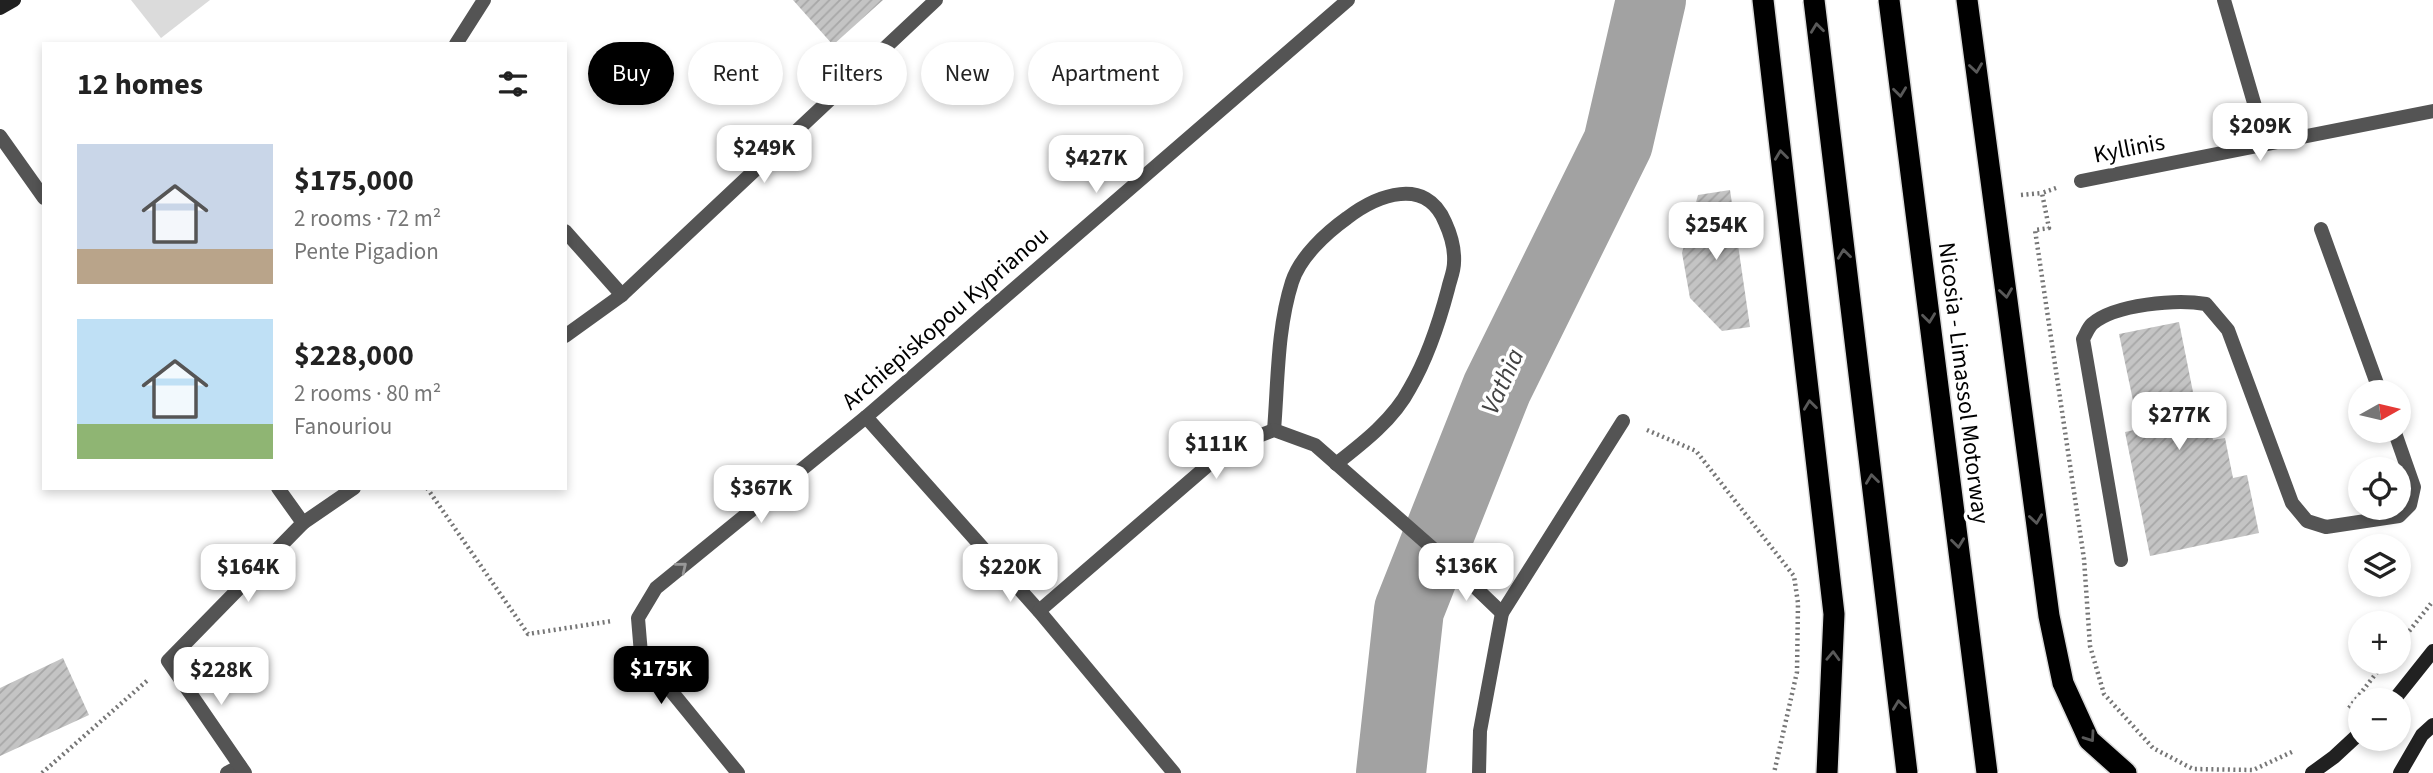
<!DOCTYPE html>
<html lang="en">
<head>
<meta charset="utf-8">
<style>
	:root { --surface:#fff; --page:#f2f2f2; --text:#222; --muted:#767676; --accent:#000 }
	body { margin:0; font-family:"Source Sans 3",sans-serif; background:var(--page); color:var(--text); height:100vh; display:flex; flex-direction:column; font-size:26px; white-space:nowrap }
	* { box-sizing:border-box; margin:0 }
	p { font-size:23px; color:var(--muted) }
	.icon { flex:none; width:38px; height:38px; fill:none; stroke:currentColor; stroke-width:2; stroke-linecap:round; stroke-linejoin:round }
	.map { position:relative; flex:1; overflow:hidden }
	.side { position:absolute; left:42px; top:42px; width:525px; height:448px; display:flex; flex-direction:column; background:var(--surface); border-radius:0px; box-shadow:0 4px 10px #0003 }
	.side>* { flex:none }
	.hud { position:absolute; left:588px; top:42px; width:665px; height:63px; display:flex; gap:14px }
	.needle { width:46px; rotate:82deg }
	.fabs { position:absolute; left:2348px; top:380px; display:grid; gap:14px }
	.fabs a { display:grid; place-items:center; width:63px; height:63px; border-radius:50%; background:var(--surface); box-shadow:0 4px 10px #0003; font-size:35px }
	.price { position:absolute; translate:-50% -60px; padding:0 16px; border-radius:14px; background:#fff; color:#222; font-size:23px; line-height:46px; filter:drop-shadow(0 2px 4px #0008) }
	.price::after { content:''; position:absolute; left:50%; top:42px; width:21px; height:16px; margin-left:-10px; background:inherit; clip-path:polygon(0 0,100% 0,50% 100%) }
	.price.selected { background:var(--accent); color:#fff }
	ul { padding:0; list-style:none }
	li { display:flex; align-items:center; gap:21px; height:175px; padding:0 35px }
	li span { display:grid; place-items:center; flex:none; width:196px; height:140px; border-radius:0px; color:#555 }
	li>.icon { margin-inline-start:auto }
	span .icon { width:84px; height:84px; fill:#fffc; stroke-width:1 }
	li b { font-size:30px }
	h2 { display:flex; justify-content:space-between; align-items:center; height:84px; padding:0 35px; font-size:30px }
	.chip { padding:0 24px; border-radius:32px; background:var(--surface); box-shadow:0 4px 10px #0003; font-size:24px; line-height:63px }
	.chip.selected { background:var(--accent); color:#fff }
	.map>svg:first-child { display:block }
	.park { fill:#dbdbdb }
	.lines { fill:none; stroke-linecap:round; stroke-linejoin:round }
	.river { stroke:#a2a2a2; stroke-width:70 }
	.building { fill:url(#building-hatch) }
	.highway-casing { stroke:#dbdbdb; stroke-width:24 }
	.path { stroke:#767676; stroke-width:4.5; stroke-dasharray:2 3.5; stroke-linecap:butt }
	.lane { stroke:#545454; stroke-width:14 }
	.street { stroke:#545454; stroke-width:14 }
	.secondary { stroke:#212121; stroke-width:14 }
	.highway { stroke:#000; stroke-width:21 }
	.highway-bridge-casing { stroke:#dbdbdb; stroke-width:24; stroke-linecap:butt }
	.highway-bridge { stroke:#000; stroke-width:21 }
	.oneway { stroke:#595959 }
	.oneway2 { stroke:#989898 }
	.labels { text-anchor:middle; stroke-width:7; stroke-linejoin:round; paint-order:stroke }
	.street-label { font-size:24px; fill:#000; stroke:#fff }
	.water-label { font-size:26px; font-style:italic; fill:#434343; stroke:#fff }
</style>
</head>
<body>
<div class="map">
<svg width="2433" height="773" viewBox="0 0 2433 773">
	<defs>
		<pattern id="building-hatch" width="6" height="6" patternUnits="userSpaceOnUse" patternTransform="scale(1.75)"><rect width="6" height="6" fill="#c4c4c4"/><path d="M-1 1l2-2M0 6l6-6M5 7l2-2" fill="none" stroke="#a7a7a7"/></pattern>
	</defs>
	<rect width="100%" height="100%" fill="#fff"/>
	<path class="park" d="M131 0H210L161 38Z"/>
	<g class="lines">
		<path class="river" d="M1391 773 1409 610 1497 388 1618 143 1651 0"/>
	</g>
	<g class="building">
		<path d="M793 0H883L833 45Z"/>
		<path d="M1730 190 1750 327 1722 331 1690 298 1682 253 1698 195Z"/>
		<path d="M2179 322 2198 417 2208 415 2213 440 2225 438 2233 478 2247 475 2259 533 2150 556 2125 432 2139 429 2119 334Z"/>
		<path d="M63 658 89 715 0 756V688Z"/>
	</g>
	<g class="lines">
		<defs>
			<g id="highway">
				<path d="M1763 0 1834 614 1827 773"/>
				<path d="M1967 0 2049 616 2063 683 2089 740 2126 773"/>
			</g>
		</defs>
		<use href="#highway" class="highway-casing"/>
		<g class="path">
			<path d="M2056 188 2042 193 2049 228 2035 230 2084 559 2090 646 2104 694 2153 748 2193 769 2253 770 2294 751"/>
			<path d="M2021 195 2042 193"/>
			<path d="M1647 430 1696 451 1794 576 1798 603 1797 672 1774 773"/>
			<path d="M427 488 528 634 612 621"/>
			<path d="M2399 644 2433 601"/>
			<path d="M2349 708 2385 662"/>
			<path d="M42 773 149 679"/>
		</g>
		<g class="lane">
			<path d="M2321 229 2380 392"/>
			<path d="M565 231 622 295"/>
			<path d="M1274 430C1278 382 1277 329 1292 282 1300 257 1326 233 1347 218 1377 195 1426 176 1445 222 1451 235 1455 248 1454 263 1454 271 1450 280 1448 289 1439 323 1428 357 1410 388 1394 419 1363 443 1336 464"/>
			<path d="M2121 560 2083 339C2086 334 2088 328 2092 324 2115 304 2177 299 2206 304L2228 330 2292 503 2307 521 2326 527 2399 516 2410 505 2414 487 2394 430"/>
			<path d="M227 773 240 766"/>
		</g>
		<g class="street">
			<path d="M2224 0 2266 144"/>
			<path d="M456 44 484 0"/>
			<path d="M0 136 44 198"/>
			<path d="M2081 181 2433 111"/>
			<path d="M565 336 622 295 936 0"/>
			<path d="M866 417 1039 611 1174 773"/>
			<path d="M278 488 303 523"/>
			<path d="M1039 611 1228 448 1274 430 1315 445 1455 568 1502 613"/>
			<path d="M245 773 168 661 303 523 354 488"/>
			<path d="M738 773 641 654 638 618 656 588 866 417 1348 0"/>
			<path d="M1479 773 1480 731 1502 613 1623 421"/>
		</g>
		<g class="secondary">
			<path d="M0 8 14 0"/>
			<path d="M2394 700 2433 651"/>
			<path d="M2312 773 2334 757 2361 732"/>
			<path d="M2400 773 2422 735 2433 725"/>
		</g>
		<use href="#highway" class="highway"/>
		<defs>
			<g id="highway-bridge">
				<path d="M1814 0 1907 773"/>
				<path d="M1889 0 1987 773"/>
			</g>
		</defs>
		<use href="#highway-bridge" class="highway-bridge-casing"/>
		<use href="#highway-bridge" class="highway-bridge"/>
	</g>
	<defs><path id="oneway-chevron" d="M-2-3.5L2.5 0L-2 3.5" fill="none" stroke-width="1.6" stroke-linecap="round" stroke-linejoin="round" transform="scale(1.75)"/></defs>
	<g class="oneway">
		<use href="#oneway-chevron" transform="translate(1817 28) rotate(-97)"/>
		<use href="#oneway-chevron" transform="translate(1976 68) rotate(82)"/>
		<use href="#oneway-chevron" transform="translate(1900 92) rotate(83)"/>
		<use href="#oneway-chevron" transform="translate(1781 155) rotate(-97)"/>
		<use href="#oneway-chevron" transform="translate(1844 254) rotate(-97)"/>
		<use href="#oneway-chevron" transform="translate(2006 293) rotate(82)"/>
		<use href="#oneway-chevron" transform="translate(1929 318) rotate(83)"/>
		<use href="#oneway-chevron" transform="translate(1810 405) rotate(-97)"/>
		<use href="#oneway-chevron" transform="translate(1872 479) rotate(-97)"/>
		<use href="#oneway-chevron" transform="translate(2036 519) rotate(82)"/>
		<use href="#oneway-chevron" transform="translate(1958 543) rotate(83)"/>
		<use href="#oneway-chevron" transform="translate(1833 656) rotate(-88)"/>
		<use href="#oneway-chevron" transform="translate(1899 705) rotate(-97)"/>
		<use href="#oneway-chevron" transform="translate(2090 737) rotate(55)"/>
	</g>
	<use class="oneway2" href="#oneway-chevron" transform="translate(682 567) rotate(-39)"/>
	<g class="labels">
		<g class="street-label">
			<text transform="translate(2129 148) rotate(-11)" y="8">Kyllinis</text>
			<text transform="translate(945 318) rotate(-41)" y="8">Archiepiskopou Kyprianou</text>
			<text transform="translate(1964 383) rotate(83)" y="8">Nicosia - Limassol Motorway</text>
		</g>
		<g class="water-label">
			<text transform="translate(1502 381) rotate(-66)" y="9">Vathia</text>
		</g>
	</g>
</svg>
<div class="fabs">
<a><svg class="needle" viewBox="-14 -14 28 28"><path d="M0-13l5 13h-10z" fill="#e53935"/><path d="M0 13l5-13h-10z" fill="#767676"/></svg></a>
<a><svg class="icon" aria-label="locate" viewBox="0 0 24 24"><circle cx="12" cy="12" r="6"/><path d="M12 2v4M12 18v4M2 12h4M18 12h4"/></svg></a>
<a><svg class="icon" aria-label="layers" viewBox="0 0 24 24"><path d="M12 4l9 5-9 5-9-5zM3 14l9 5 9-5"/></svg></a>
<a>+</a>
<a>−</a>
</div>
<b class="price" style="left:2260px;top:163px">$209K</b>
<b class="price" style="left:764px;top:185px">$249K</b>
<b class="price" style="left:1096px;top:195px">$427K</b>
<b class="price" style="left:1716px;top:262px">$254K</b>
<b class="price" style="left:2179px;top:452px">$277K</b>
<b class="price" style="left:1216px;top:481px">$111K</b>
<b class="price" style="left:761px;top:525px">$367K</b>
<b class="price" style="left:1466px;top:603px">$136K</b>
<b class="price" style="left:248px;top:604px">$164K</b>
<b class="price" style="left:1010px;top:604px">$220K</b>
<b class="price selected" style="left:661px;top:706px">$175K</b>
<b class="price" style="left:221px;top:707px">$228K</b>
<div class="hud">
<a class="chip selected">Buy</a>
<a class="chip">Rent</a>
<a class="chip">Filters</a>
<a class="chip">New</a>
<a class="chip">Apartment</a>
</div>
<section class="side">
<h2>12 homes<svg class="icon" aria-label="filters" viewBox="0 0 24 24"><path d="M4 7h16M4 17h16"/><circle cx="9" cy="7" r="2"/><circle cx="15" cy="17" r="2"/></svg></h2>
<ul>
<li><span style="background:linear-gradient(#c9d6e8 75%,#b9a48a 0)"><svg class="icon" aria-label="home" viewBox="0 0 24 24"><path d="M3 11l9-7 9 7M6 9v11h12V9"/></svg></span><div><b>$175,000</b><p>2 rooms · 72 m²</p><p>Pente Pigadion</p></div></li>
<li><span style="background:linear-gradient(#bfe0f5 75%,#8fb573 0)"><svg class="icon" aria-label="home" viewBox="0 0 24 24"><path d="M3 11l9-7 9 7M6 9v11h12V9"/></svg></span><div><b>$228,000</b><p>2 rooms · 80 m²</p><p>Fanouriou</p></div></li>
</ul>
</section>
</div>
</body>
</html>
